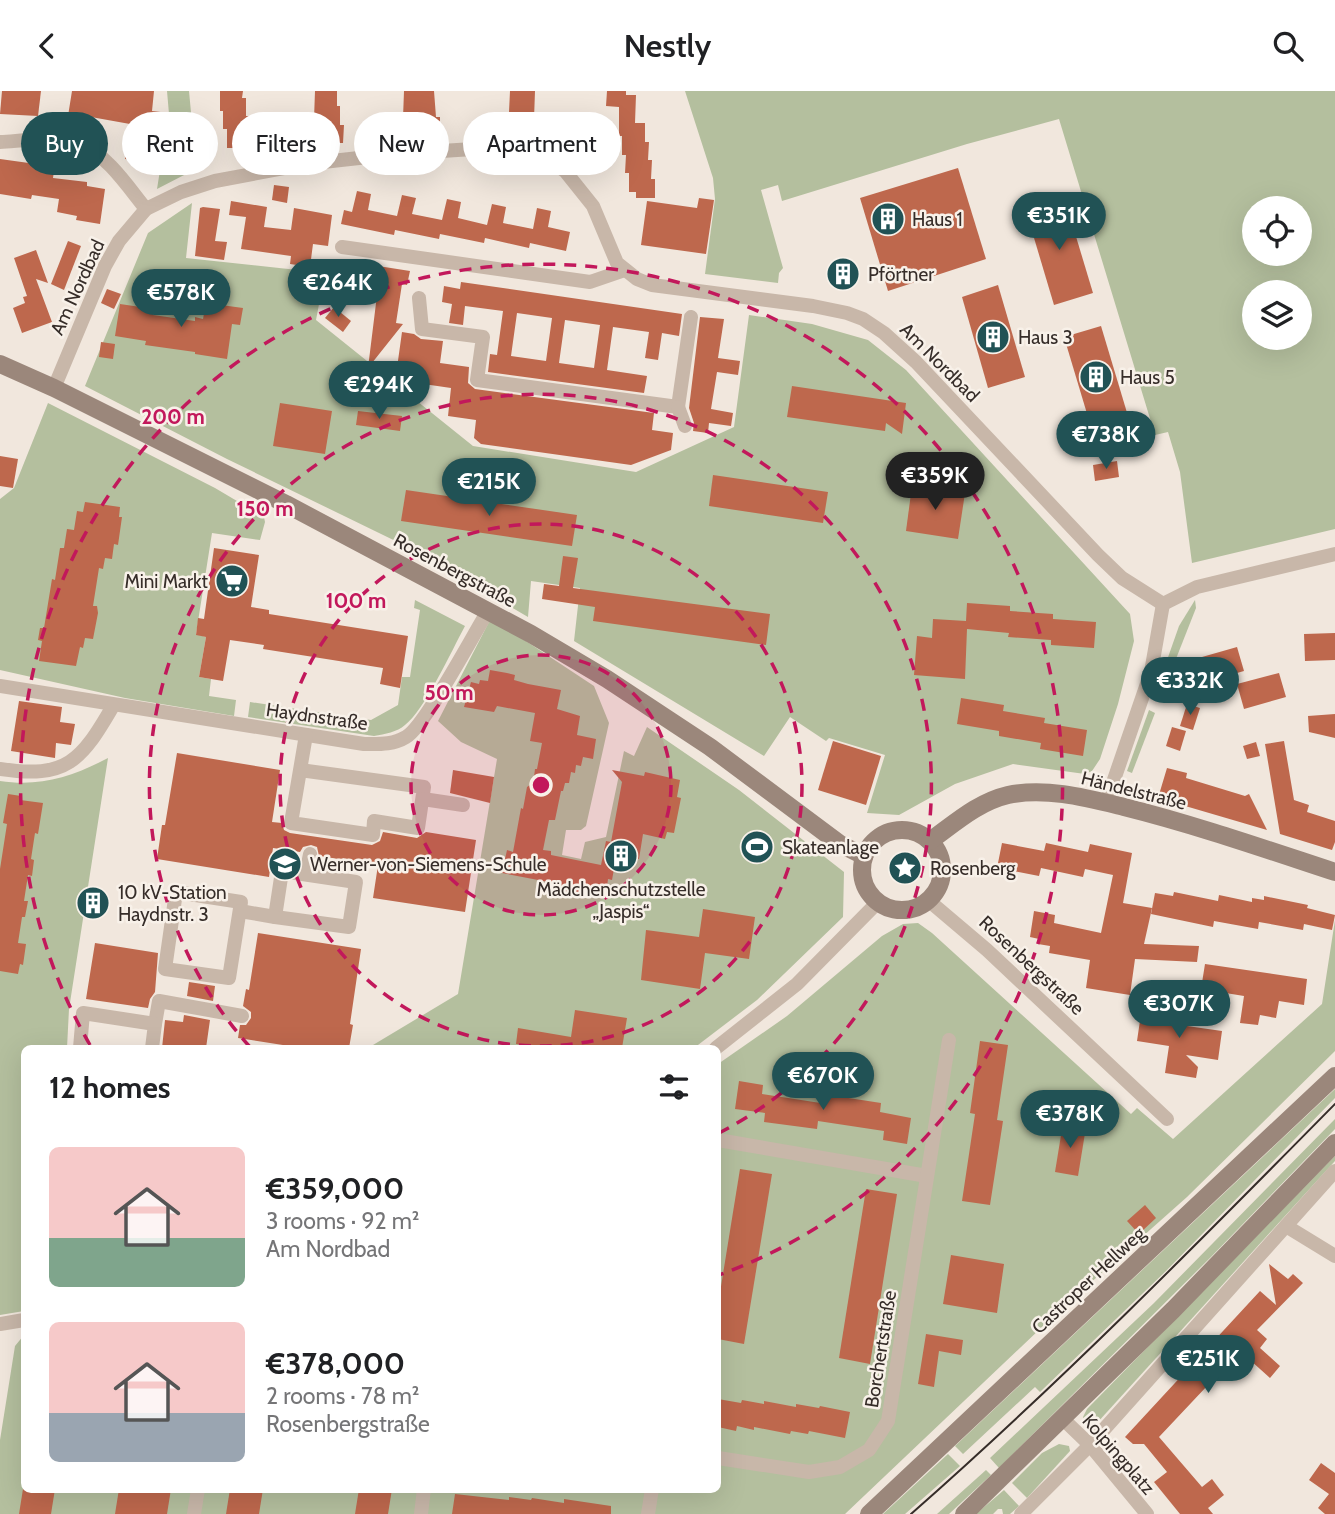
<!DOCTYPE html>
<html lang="en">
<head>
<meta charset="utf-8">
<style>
	:root { --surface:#fff; --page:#f2f2f2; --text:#202124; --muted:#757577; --accent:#215255 }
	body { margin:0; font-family:Cabin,sans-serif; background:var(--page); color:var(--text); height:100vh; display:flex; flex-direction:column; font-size:26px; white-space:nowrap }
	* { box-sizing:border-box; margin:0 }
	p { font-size:23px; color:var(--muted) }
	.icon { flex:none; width:38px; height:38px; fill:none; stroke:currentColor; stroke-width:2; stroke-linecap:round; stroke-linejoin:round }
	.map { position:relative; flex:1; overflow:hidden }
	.panel { position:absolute; left:21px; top:954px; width:700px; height:448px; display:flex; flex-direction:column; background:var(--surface); border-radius:10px; box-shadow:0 7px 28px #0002 }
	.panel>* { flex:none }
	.hud { position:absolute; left:21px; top:21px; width:700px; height:63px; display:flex; gap:14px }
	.tools { position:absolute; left:1242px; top:105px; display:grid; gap:14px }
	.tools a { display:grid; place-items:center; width:70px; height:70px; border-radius:50%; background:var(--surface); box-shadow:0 7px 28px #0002; font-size:35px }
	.price { position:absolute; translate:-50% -60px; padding:0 16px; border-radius:24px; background:var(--accent); color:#fff; font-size:23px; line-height:46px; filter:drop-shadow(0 2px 4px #0008) }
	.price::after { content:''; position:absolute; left:50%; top:42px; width:21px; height:16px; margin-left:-10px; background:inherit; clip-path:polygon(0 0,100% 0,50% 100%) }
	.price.current { background:#222; color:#fff }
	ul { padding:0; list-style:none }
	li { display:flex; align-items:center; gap:21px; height:175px; padding:0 28px }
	li span { display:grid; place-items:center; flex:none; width:196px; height:140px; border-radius:10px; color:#555 }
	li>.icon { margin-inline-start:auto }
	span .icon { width:84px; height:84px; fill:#fffc; stroke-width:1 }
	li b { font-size:30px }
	h2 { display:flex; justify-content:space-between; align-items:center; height:84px; padding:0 28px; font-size:30px }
	.tag { padding:0 24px; border-radius:32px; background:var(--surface); box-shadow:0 7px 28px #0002; font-size:24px; line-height:63px }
	.tag.current { background:var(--accent); color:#fff }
	header { display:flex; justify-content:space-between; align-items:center; height:91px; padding:0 28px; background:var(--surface); font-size:32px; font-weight:600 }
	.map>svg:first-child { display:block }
	.green { fill:#b4bf9e; fill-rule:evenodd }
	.building { fill:#be684d; fill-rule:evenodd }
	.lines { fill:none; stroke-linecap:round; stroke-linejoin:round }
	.street { stroke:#c8b7a9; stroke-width:14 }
	.secondary { stroke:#9b877b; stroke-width:18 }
	.tram { stroke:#362d29; stroke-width:2 }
	.ring { fill:none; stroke:#c2185b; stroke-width:3.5; stroke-dasharray:12 9 }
	.labels { text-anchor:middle; stroke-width:5; stroke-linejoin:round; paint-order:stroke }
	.poi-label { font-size:19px; fill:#362d29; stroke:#f8f1e9; text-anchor:start }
	.street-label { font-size:19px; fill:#362d29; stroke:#f8f1e9 }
	.centre { fill:#c2185b; stroke:#f8f1e9; stroke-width:3.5 }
	.ring-label { font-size:21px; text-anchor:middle; font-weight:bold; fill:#c2185b; stroke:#f8f1e9; stroke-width:5; stroke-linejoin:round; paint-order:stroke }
</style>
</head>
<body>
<header><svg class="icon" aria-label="back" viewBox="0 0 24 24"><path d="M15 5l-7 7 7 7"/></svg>Nestly<svg class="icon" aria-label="search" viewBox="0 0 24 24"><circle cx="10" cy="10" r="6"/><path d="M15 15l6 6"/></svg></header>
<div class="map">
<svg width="1335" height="1423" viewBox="0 0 1335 1423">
	<rect width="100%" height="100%" fill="#f1e7dd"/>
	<g class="green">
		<path d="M167 0H189L193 43 191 74 184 73 186 83 157 98 169 23Z"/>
		<path d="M685 0H1335V438L1192 472 1180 381 1168 341 1155 344 1059 28 967 53 782 110 778 94 761 99 783 177 779 182 778 192 705 183 715 108 713 87ZM1255 117H1300V163H1255ZM1255 201H1300V247H1255Z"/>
		<path d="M192 112 186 167 325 182 316 229 473 355 636 381 734 336 749 224 812 233 868 249 906 279 1130 523 1134 550 1118 613 1100 668 1092 680 1085 683 1013 673 955 693 899 724 867 722 885 664 829 647 826 650 790 626 764 665 574 550 580 497 531 490 528 526 416 460 227 368 85 295 148 142Z"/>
		<path d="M48 312 215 397 264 426 265 431 260 449 212 442 196 543 206 546 199 586 211 588 209 605 236 609 234 625 125 607 0 579V408L14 397Z"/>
		<path d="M415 509 465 535C452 559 424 620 405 634 397 641 385 643 374 645L248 626 250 611 371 629 398 614 402 586H410L420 519 414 517Z"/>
		<path d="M1195 509 1196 517 1159 611 1153 609 1179 535Z"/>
		<path d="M491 527 594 595 609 632 586 735 581 739H566L562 764 581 768 585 751 606 746 624 660 634 665 647 636 739 699 844 781 843 826 757 909 694 957H368L458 903 497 668 461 651 438 630Z"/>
		<path d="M1149 619 1155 622 1132 682 1127 680Z"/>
		<path d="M108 667 69 918 67 957H24V1220L0 1224V690C40 696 72 686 108 667Z"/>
		<path d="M1335 829V960L1187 1106 1061 1218 845 1423H0V1349L15 1255 24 1244V1398H718V973L787 925 882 845 903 833 918 832 932 842 1131 1023 1137 1017 1173 1048 1322 913Z"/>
		<path d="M1335 998V1007L1166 1180 1040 1301 1035 1296 963 1363 955 1355Z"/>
		<path d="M1335 1028V1038L1210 1167 999 1377 990 1367 1154 1212Z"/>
		<path d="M1335 1065V1070L1097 1332 1090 1337 1086 1336 1083 1326 1087 1318Z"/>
		<path d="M1059 1353 1069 1355 1070 1360 1027 1407 1012 1392 1042 1362Z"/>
		<path d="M948 1363 960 1375 905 1423H883Z"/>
		<path d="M986 1379 991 1384 949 1423H937Z"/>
		<path d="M1004 1399 1019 1415 1010 1423H1003L1002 1418H998L993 1423H976Z"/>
	</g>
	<g class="building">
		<path d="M2 0H41L38 25 0 23Z"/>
		<path d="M72 0H154L152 20 169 22 162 73 125 68 130 33 91 26V28L68 25Z"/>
		<path d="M220 0H243L242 7H246V25H250V44H253V63H235V57H227V38H223V20H220Z"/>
		<path d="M315 0H337V15H340V34H344L343 52H339V59L320 60V46H317V28H314Z"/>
		<path d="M404 0H434L436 26H440V39H425V46H410V27H403Z"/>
		<path d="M510 0H535L534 28 517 27V21H509Z"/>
		<path d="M607 0H626V4H636L635 32H645V51H649L648 69H652L651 88H655V107H636V101H629V82H625L626 64H622V45H619V16L606 15Z"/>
		<path d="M0 68 36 73 37 69 55 72 53 87 87 91V95L105 98 100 133 76 129 77 125 57 121 59 108 32 104 31 108 0 103Z"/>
		<path d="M958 77 986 168 888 200 860 107Z"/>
		<path d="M274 94 289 96 287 112 272 109Z"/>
		<path d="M357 100 371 103 368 119 397 125 402 104 416 107 412 123 442 129 447 108 461 111 458 127 487 134 492 113 506 116 503 132 533 138 537 117 551 120 548 136 570 141 566 160 530 152 529 157 485 147 484 152 440 143 439 148 395 139 394 144 341 133 344 119 352 121Z"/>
		<path d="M699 107 714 109 706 163 641 154 647 110 697 117Z"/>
		<path d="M1065 109 1093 202 1054 214 1026 120Z"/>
		<path d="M231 110 267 116 264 136 291 139 294 117 332 124 328 155 313 153 310 176 290 173 291 165 241 158 246 126 229 124Z"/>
		<path d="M203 116 220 118 215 150 227 151 224 169 195 165 200 117Z"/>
		<path d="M68 150 81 155 64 199 51 193Z"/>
		<path d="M36 159 48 192 36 188 52 231 22 242 13 217 25 212 23 206 27 205 14 167Z"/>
		<path d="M359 172 410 180 407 194 402 193 396 232 403 233 368 277 378 196 370 207 372 189 357 186Z"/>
		<path d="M836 174 852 176 850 192 834 190Z"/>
		<path d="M329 183 343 185 340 207 326 204Z"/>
		<path d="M461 191 682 223 679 245 662 242 658 269 645 267 649 241 613 236 607 279 647 285 644 302 488 281 490 263 497 264 503 220 465 215 463 234 449 232 452 213 442 211 444 195 460 198ZM517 222 552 227 546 270 511 265ZM565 229 600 234 594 277 559 272Z"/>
		<path d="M998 194 1025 286 988 297 962 206Z"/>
		<path d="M107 198 121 203 114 218 101 212Z"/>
		<path d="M206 212 243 217 240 234 232 233 227 268 195 263V261L145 254 146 250 115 245 120 213 154 218 153 224 195 230V226L203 228Z"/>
		<path d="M334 216 351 230 343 241 325 227Z"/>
		<path d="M700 226 724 228 718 267 740 270 738 284 717 281 711 318 733 322 731 335 709 332 708 342 693 340 694 332 689 317Z"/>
		<path d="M1101 235 1128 325 1091 336 1064 246Z"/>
		<path d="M402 241 414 243 421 248 443 250 440 272 469 276 468 292 475 298 654 322 652 339 673 342 671 359 631 374 481 353 474 347 476 329 448 325 451 297 403 290 396 284Z"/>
		<path d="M101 251 115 253 113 268 99 266Z"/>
		<path d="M792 295 906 312 902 343 886 332 885 340 787 326Z"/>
		<path d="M280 312 332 320 325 363 273 355Z"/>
		<path d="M358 320 402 325 400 340 356 334Z"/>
		<path d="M0 365 18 368 13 397 0 395Z"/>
		<path d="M1117 370 1119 386 1095 390 1093 374Z"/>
		<path d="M713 384 828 401 823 432 709 415Z"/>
		<path d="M912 395 965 402 958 448 906 440Z"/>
		<path d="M406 399 577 424 572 455 401 430Z"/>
		<path d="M85 411 120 416 119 426H122L118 454 114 453 112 468 105 467 103 478 99 477 93 515H97L98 522 93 548 85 547 83 557 80 556 76 575 39 570 42 550 38 549 40 537H44L52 488 55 489 60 457H64L67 438 74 439 77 420 83 421Z"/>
		<path d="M214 457 259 464 251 516 269 519V523L408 545 400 597 380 593 383 577 263 558 264 554 230 549 223 590 199 586 206 546 196 544 198 527 204 528Z"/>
		<path d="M563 465 578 467 573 497 770 523 766 554 593 530 595 516 542 508 544 493 559 495Z"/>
		<path d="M967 512 1010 515V520L1053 523V528L1096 531 1094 557 1051 554V549L1008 546 1009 542 967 538 965 588 914 584 917 545 932 547 933 528 966 530Z"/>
		<path d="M1335 542V569L1305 570 1304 543Z"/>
		<path d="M1237 556 1244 580 1202 592 1195 568Z"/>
		<path d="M490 579 507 582 515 584 514 589 528 593 561 599 557 618 580 625 577 644 596 648 593 668 583 666 581 675 576 674 575 682 571 681 569 692H565L563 700H561L555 729H549L543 759 551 760V764L601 774 606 750 611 751 622 691 612 679 644 685 645 681 680 689 677 706 681 707 674 742 667 741 665 748 643 743 639 768 635 767 634 777 623 775 622 780 614 778 612 789 608 788 607 796 603 795 602 805 577 802 558 798 559 793 502 782 507 759 513 761 521 717 523 718 527 696 530 694 532 686H534L535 678H537L542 652 530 650 535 622 497 615 494 621 464 616 471 591 479 593 480 589 488 590Z"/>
		<path d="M1279 582 1286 606 1244 618 1237 593Z"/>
		<path d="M961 607 1004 614 1003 620 1045 627 1044 632 1087 639 1083 665 1040 658 1041 652 999 645V640L957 633Z"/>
		<path d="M19 610 62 616 60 631 75 633 71 654 56 652 55 667 11 660Z"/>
		<path d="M1187 613 1200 617 1193 639 1180 635Z"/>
		<path d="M1335 623V647L1309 641 1308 625Z"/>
		<path d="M1172 636 1186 640 1180 660 1166 655Z"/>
		<path d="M833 650 881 665 866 714 818 699Z"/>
		<path d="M1284 650 1294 709 1309 714 1307 721 1335 730V751L1332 759 1280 743 1265 653Z"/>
		<path d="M1256 651 1260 665 1247 668 1243 655Z"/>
		<path d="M177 662 280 679 272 731 282 732 284 739 290 742 372 754 380 750 383 741 417 747 426 741 476 749 465 821 373 807 378 774 319 765 317 756 311 754 303 756 300 761 273 757 269 786 157 768 162 734H165Z"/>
		<path d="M1167 677 1187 682 1186 687 1245 705 1249 703 1267 739 1158 707Z"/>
		<path d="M453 679 494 686 490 712 450 702Z"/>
		<path d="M8 703 21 705 20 709 43 712 38 743 35 742 31 768 34 769 32 785 28 784 24 810H28L25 826H22L18 852 26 853 23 874 20 873 18 883 0 880V778L7 733 3 732Z"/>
		<path d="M1002 752 1044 760 1046 752 1088 761 1090 753 1132 762 1123 812 1152 817 1144 853 1199 855 1197 871 1135 868 1130 904 1086 897 1090 869 1049 862 1050 855 1038 853 1039 848 1030 846 1034 820 1055 824 1054 832 1101 842 1113 784 1085 778 1083 786 1041 777 1039 785 997 777Z"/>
		<path d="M1174 801 1218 810 1219 804 1252 811V807L1264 809V805L1308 814 1307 817 1335 824 1332 839 1304 833 1303 839 1259 831 1258 838 1214 830 1213 836 1151 823 1155 802 1173 805Z"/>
		<path d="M703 818 755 826 749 868 705 862 700 898 641 889 646 839 699 846Z"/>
		<path d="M258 842 361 858 350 933 353 934 349 957H302L238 947 240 934H246L251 927V921L243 915 246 898 249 899Z"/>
		<path d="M95 852 158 862 155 901 150 908 148 917 86 908Z"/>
		<path d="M1205 873 1307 888 1304 914 1279 910 1276 927 1260 924 1258 934 1240 932 1244 905 1201 898Z"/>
		<path d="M189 891 215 895 213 910 187 905Z"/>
		<path d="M1142 916 1188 923 1187 935 1222 940 1218 969 1186 964 1198 976 1196 987 1165 982 1169 955 1137 950Z"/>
		<path d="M575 919 627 927 622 957H545L516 953 518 937 571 946Z"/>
		<path d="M184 924 210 929 206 957H162L165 929 183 931Z"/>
		<path d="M980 950 1008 954 997 1029 1003 1030 990 1114 962 1110 975 1023 970 1022Z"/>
		<path d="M739 990 763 994 762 1003 827 1013 829 1004 881 1012 880 1021 911 1027 907 1053 883 1049 884 1040 818 1030 817 1038 764 1031 765 1022 735 1018Z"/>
		<path d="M1063 1032 1086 1036 1078 1085 1055 1081Z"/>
		<path d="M740 1078 772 1083 744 1253 718 1248V1214Z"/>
		<path d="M866 1098 897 1103 870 1273 839 1267Z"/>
		<path d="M1145 1114 1156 1127 1139 1143 1127 1130Z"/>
		<path d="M951 1164 1004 1173 997 1222 943 1213Z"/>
		<path d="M1269 1173 1288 1188 1293 1183 1303 1192 1257 1239 1267 1248 1260 1257 1280 1275 1270 1287 1240 1260 1159 1346 1202 1396 1212 1388 1224 1404 1208 1417 1213 1423H1180L1154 1391 1167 1381 1144 1353H1133L1125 1346 1260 1200 1276 1214Z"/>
		<path d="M926 1243 963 1249 961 1264 939 1260 934 1296 918 1293Z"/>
		<path d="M718 1308 741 1312 742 1309 764 1313V1310L796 1316V1313L819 1317 820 1315 850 1321 845 1347 809 1340 808 1343 791 1340 790 1343 754 1336V1339L737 1335 736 1340 718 1336Z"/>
		<path d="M1321 1372 1335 1382V1423H1325L1318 1417 1329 1403 1309 1389Z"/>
		<path d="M23 1398H55L51 1423H19Z"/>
		<path d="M119 1398H171L167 1423H115Z"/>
		<path d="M230 1398H263L259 1423H226Z"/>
		<path d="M359 1398H392L388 1423H355Z"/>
		<path d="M455 1403 509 1409V1406L531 1409 532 1407 564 1412V1408L611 1415V1423H452Z"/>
	</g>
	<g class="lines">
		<g class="street">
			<path d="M0 51C22 50 61 44 81 53 108 65 128 96 146 118"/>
			<path d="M342 156 590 191 625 179"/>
			<path d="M419 207 422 238 483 246 477 289 678 316 691 226"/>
			<path d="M54 297 105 175 119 150 146 118 181 101 215 90 305 73 395 63 504 56 527 60 550 69 565 80 593 115 617 172 637 188 652 194 813 215 847 222 863 228 884 242 916 271 1098 464 1122 487 1163 513"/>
			<path d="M678 316 685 335"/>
			<path d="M1163 513 1197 496 1335 463"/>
			<path d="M0 595 364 653C379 653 393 654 406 646 425 635 473 544 488 520"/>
			<path d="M0 678C67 688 81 670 113 615"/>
			<path d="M300 679 424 696 418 737 374 730 373 744 291 732 306 644"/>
			<path d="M423 708 463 714"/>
			<path d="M1106 712 1151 581 1163 513"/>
			<path d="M282 780 356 791 349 836 275 826Z"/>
			<path d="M306 783 310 763"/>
			<path d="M176 801 241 811 229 887 165 878Z"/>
			<path d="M928 809 987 859 1167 1028"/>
			<path d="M240 820 275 826"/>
			<path d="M155 933 159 910 242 925"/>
			<path d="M80 957 83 922 155 933 152 957"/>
			<path d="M716 957 797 893 878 811"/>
			<path d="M718 1049 927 1085"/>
			<path d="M1286 1135 1335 1165"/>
			<path d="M0 1233 24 1229"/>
			<path d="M1063 1328 1090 1354 1147 1423"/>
			<path d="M718 1367 809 1381 840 1376 869 1359 888 1330 949 949"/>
			<path d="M194 1423 198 1398"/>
			<path d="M421 1423 424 1398"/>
			<path d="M648 1423 652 1398"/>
			<path d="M1021 1423 1090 1354 1335 1080"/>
		</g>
		<g class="secondary">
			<path d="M0 273 54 297 286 413 531 543 607 588 710 656 840 753 864 765"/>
			<circle cx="902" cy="779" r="40"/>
			<path d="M930 750C955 732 978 711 1008 704 1046 696 1087 707 1124 716 1196 734 1265 758 1335 781"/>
			<path d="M869 1423 1335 985"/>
			<path d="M964 1423 1173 1219 1335 1052"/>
		</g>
		<path class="tram" d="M911 1423C1060 1292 1196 1154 1335 1013"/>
	</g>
	<circle cx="541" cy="694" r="130" fill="#c2185b" fill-opacity=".12"/>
	<g class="ring">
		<circle cx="541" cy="694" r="130"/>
		<circle cx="541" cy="694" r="261"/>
		<path d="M250 956A391 391 0 1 1 719 1042"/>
		<path d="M90 954A521 521 0 1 1 719 1184"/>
	</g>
	<defs>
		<symbol id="building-disc" viewBox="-11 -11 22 22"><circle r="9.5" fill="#215255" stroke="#f8f1e9"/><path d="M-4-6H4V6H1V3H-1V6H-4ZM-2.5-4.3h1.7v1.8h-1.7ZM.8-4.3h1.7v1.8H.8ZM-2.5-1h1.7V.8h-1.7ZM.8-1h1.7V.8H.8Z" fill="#fff"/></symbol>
		<symbol id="supermarket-disc" viewBox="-11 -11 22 22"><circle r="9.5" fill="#215255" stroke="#f8f1e9"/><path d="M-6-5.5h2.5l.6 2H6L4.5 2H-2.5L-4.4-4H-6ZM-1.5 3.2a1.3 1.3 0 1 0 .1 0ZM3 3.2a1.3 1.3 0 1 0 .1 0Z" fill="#fff"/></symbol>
		<symbol id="stadium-disc" viewBox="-11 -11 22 22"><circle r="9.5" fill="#215255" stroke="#f8f1e9"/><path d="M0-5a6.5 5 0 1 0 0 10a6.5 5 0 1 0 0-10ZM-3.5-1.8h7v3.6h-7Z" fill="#fff"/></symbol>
		<symbol id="school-disc" viewBox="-11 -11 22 22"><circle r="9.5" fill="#215255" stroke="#f8f1e9"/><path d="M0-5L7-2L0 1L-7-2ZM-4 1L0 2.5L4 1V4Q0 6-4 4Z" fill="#fff"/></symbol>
		<symbol id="sight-disc" viewBox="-11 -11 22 22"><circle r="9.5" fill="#215255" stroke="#f8f1e9"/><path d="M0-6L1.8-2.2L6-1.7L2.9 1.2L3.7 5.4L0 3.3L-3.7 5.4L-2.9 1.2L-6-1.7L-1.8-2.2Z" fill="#fff"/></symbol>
	</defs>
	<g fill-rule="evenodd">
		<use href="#building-disc" x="869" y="109" width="38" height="38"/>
		<use href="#building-disc" x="824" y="164" width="38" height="38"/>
		<use href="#building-disc" x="974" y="227" width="38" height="38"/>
		<use href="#building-disc" x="1077" y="267" width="38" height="38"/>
		<use href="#supermarket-disc" x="213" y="471" width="38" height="38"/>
		<use href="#stadium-disc" x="738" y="737" width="38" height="38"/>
		<use href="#building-disc" x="602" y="746" width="38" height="38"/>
		<use href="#school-disc" x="266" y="754" width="38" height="38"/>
		<use href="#sight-disc" x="886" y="758" width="38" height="38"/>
		<use href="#building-disc" x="74" y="793" width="38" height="38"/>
	</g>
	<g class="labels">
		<g class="poi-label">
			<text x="912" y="135">Haus 1</text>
			<text x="868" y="190">Pförtner</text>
			<text x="1018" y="253">Haus 3</text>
			<text x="1120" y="293">Haus 5</text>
			<text x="208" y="497" text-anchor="end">Mini Markt</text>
			<text x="782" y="763">Skateanlage</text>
			<text x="310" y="780">Werner-von-Siemens-Schule</text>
			<text x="930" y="784">Rosenberg</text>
			<text x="621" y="805" text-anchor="middle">Mädchenschutzstelle<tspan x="621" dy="22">„Jaspis“</tspan></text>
			<text x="118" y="808">10 kV-Station<tspan x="118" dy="22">Haydnstr. 3</tspan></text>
		</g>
		<g class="street-label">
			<text transform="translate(77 196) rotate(-65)" y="7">Am Nordbad</text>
			<text transform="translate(940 271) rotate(45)" y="7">Am Nordbad</text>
			<text transform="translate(455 479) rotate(28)" y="7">Rosenbergstraße</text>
			<text transform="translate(317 625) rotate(8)" y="7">Haydnstraße</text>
			<text transform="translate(1134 699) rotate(14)" y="7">Händelstraße</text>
			<text transform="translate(1032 874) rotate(43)" y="7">Rosenbergstraße</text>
			<text transform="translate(1088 1189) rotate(-43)" y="7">Castroper Hellweg</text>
			<text transform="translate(880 1258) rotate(-81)" y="7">Borchertstraße</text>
			<text transform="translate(1119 1363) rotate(49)" y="7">Kolpingplatz</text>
		</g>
	</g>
	<circle cx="541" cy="694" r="10" class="centre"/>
	<g class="ring-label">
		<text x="173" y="333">200 m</text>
		<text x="265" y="425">150 m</text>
		<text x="356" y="517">100 m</text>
		<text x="449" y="609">50 m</text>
	</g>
</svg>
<div class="tools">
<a><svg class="icon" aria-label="locate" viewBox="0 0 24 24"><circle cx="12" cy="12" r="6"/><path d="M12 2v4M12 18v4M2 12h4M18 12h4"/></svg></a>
<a><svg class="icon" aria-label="layers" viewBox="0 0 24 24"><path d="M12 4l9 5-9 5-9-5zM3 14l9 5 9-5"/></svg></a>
</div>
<b class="price" style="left:1059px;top:161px">€351K</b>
<b class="price" style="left:338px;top:228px">€264K</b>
<b class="price" style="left:181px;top:238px">€578K</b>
<b class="price" style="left:379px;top:330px">€294K</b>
<b class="price" style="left:1106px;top:380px">€738K</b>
<b class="price current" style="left:935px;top:421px">€359K</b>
<b class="price" style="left:489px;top:427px">€215K</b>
<b class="price" style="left:1190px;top:626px">€332K</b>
<b class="price" style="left:1179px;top:949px">€307K</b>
<b class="price" style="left:823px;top:1021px">€670K</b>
<b class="price" style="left:1070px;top:1059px">€378K</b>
<b class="price" style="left:1208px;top:1304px">€251K</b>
<div class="hud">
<a class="tag current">Buy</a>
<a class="tag">Rent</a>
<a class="tag">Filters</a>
<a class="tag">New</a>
<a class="tag">Apartment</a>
</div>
<section class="panel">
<h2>12 homes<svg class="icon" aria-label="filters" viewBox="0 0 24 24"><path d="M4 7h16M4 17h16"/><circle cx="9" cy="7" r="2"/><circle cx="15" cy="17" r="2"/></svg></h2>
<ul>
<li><span style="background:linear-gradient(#f6c9c9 65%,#7fa58c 0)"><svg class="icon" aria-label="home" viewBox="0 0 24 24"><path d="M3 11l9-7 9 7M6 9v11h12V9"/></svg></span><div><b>€359,000</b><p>3 rooms · 92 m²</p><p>Am Nordbad</p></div></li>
<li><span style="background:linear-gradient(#f6c9c9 65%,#9aa5b1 0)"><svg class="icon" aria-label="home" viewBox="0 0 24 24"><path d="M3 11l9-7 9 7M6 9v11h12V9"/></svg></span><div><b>€378,000</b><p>2 rooms · 78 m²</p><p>Rosenbergstraße</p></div></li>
</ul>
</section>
</div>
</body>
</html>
